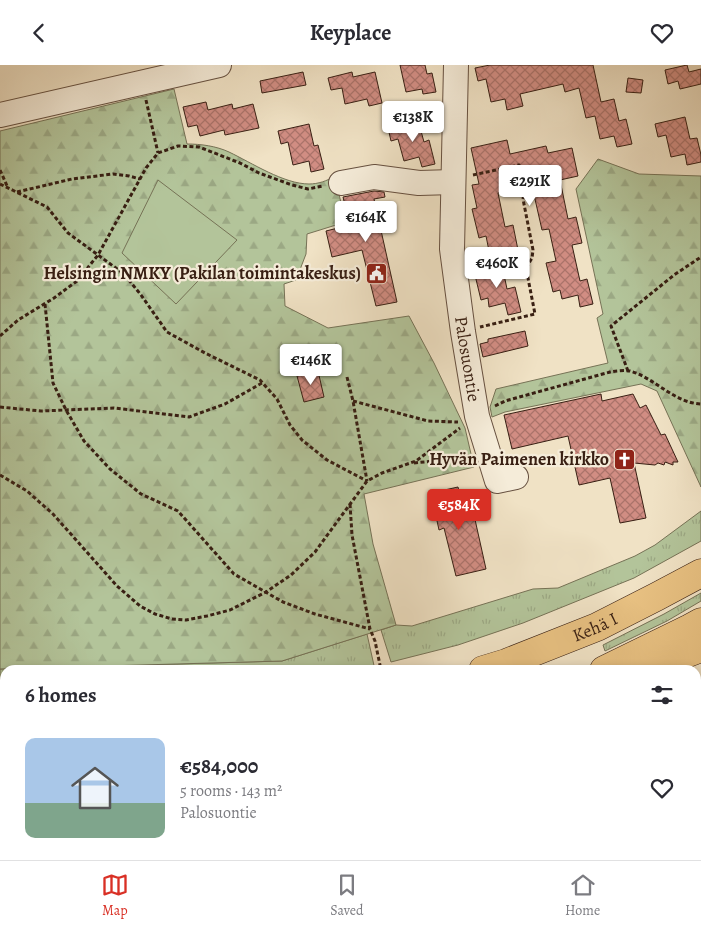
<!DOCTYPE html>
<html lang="en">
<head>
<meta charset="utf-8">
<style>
	:root { --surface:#fff; --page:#f7f7f7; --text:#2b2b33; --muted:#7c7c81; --line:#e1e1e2; --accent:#d93025 }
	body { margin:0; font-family:Alegreya,serif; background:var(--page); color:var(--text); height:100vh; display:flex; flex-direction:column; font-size:19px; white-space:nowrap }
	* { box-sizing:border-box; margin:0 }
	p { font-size:16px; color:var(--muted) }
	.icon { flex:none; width:28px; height:28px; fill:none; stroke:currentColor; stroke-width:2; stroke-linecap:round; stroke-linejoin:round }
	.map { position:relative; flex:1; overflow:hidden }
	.side { position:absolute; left:0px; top:600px; width:701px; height:195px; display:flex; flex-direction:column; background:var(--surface); border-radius:15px 15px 0 0; box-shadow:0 2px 8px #0003 }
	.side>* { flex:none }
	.price { position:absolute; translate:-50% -42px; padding:0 11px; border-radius:5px; background:#fff; color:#222; font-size:16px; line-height:32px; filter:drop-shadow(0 1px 2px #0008) }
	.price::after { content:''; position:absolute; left:50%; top:30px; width:15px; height:11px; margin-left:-8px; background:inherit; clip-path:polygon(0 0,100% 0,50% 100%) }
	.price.active { background:var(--accent); color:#fff }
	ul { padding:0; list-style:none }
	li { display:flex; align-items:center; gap:15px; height:125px; padding:0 25px }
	li span { display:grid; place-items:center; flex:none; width:140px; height:100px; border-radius:10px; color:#555 }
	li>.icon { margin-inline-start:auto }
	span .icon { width:60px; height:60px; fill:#fffc; stroke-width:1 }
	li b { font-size:21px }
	h2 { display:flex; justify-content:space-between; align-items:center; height:60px; padding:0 25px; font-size:21px }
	header { display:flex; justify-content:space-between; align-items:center; height:65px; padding:0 25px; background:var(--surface); font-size:22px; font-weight:600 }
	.tabs { display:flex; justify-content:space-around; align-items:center; height:70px; border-top:1px solid var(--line); background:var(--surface); font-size:14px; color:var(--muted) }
	.tabs a { display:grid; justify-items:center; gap:2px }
	.tabs .active { color:var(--accent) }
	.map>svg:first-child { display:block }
	.grass { fill:url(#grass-tufts); stroke:#767256 }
	.forest { fill:url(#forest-firs); stroke:#767256 }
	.park { fill:#b3c49a; stroke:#767256 }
	.building { fill:url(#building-cross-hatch); stroke:#381f13 }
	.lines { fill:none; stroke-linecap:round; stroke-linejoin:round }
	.minor-casing { stroke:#665040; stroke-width:26 }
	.highway-casing { stroke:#381f13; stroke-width:29 }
	.path { stroke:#381f13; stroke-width:3; stroke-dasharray:4 2.5; stroke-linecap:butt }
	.minor { stroke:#f5ecd9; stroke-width:24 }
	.highway { stroke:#e8c182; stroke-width:28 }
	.labels { text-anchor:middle; stroke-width:4.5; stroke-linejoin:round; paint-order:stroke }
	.poi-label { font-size:18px; font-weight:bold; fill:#381f13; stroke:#f5ecd9; text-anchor:end }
	.street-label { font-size:18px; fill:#381f13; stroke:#f5ecd9 }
</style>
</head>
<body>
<header><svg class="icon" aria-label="back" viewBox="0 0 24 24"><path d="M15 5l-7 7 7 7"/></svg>Keyplace<svg class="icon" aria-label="heart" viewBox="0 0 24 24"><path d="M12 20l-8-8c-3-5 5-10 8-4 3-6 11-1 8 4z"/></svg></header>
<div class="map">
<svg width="701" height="795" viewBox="0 0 701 795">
	<defs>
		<pattern id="grass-tufts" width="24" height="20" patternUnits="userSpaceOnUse" patternTransform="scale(1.25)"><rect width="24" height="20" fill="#b3c49a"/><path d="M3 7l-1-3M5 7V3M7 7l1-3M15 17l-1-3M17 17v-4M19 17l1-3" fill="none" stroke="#9ba884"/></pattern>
		<pattern id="forest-firs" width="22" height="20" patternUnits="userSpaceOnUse" patternTransform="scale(1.25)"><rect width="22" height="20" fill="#b3c49a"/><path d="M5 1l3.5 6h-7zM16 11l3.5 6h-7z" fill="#9ba884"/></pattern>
		<pattern id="building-cross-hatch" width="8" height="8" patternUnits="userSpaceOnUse" patternTransform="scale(1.25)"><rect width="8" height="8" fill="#d18d83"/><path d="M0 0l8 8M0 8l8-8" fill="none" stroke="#ab736a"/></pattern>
	</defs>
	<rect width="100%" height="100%" fill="#f0e2c5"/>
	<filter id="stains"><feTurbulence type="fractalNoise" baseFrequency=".004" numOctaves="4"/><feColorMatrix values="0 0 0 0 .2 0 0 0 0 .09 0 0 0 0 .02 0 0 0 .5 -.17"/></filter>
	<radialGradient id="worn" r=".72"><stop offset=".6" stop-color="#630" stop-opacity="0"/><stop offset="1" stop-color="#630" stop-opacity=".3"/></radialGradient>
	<g class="grass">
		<path d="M701 446V476L634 513 523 558 458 580 391 597 381 565 396 560 412 561 533 524 558 523 635 491 655 480Z"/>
		<path d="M701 528V536L667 556 605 586 603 580 664 549Z"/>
		<path d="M367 569 375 605H5V633H0V604L282 596Z"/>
	</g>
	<g class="forest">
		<path d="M174 24 187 79C201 79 216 81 229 87 252 98 284 119 309 119 318 119 327 116 335 111L343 147 336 160 307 169 306 189 296 215 284 219 285 241 328 263 409 251 434 298 465 363 474 402 364 429 373 479 396 560 282 596 0 604V66Z"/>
		<path d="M598 94 639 109 701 111V422L657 326 641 319 505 347 492 352 490 342 496 324 608 298 597 253 603 249 576 124Z"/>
		<path d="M0 741H5V790H206L184 795H0Z"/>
	</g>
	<path class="park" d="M158 115 237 175 176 239 122 188Z"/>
	<g class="building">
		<path d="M400 0H425L427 9 432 8 436 27 423 29 422 24 406 27Z"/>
		<path d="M490 0H593L601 37 614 34 619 56 626 54 632 79 617 82 614 71 600 74 595 51 586 53 579 23 565 27 563 19 520 29 523 41 507 45 505 34 491 37 486 14 478 16 475 3Z"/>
		<path d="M687 0 689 7 701 4V19L680 24 678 16 668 19 665 5Z"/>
		<path d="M303 7 306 20 262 28 260 16Z"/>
		<path d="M352 7 353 12 375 7 382 38 369 41 367 34 345 39 342 23 331 25 328 13Z"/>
		<path d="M628 13 643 15 641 28 626 27Z"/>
		<path d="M206 37 208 45 232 39 233 44 253 39 259 63 225 70 224 65 200 71 197 60 188 62 183 42Z"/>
		<path d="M685 52 690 74 697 73 701 90V97L687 100 685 89 671 92 666 70 658 72 655 59Z"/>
		<path d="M418 55 424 77 429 75 435 99 422 102 419 92 404 96 398 74 391 76 388 63Z"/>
		<path d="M309 59 314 81 318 80 324 104 311 107 309 96 293 100 288 77 281 79 278 66Z"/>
		<path d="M507 75 510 89 546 81 548 88 572 83 578 111 560 115 568 154 576 152 582 178 572 180 580 216 587 214 593 239 580 242 578 230 562 234 560 225 553 227 546 198 556 196 549 164 542 165 532 121 498 128 505 162 513 160 518 185 490 191 486 171 479 173 472 144 477 143 472 120 479 119 471 83Z"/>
		<path d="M374 126 384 127 385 132 374 134 397 237 376 241 362 185 332 192 326 166 350 160 343 132Z"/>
		<path d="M502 200 507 224 515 222 521 247 508 250 505 238 489 242 488 233 481 235 474 206Z"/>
		<path d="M525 266 528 281 483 292 480 279 488 277V274Z"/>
		<path d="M318 306 324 332 304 337 297 311Z"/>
		<path d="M601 329 602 336 633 329 640 343 646 340 661 370 665 369 678 397H673V400L665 397 664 400 658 398 655 400 634 398 646 453 620 458 610 413 579 420 568 371 512 384 504 350Z"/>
		<path d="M458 422 463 443 472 441 486 504 456 511 444 463 439 465 431 428Z"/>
	</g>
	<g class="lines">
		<defs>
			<g id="minor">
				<path id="s1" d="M456 0 452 184 463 267 477 351 497 416 516 412"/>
				<path d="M0 50 219 0"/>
				<path d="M341 118 374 112 419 118 453 117"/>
				<path d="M682 790 683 795"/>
				<path d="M639 795 661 790"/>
			</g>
			<g id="highway">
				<path id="s2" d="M483 605 506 598 597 562 656 532 701 508"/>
				<path d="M604 605 690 563 701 557"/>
				<path d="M644 605 701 583"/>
				<path d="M0 659H5"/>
				<path d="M0 702H5"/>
			</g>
		</defs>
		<use href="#minor" class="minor-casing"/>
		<use href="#highway" class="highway-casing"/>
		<g class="path">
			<path d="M146 35 158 88"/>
			<path d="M0 105 8 123"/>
			<path d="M473 110 519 100 525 123 523 134 533 185 532 193 526 203 535 249 480 262"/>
			<path d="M0 119 47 142 68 168 124 209 141 230 167 267 205 288 260 315 277 334 290 360 302 375 327 395 367 416"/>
			<path d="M17 127 72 114 113 109 129 111 140 114"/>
			<path d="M45 239 53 318 66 345 84 376 110 404 141 429 178 446 234 509 283 537 315 549 370 564"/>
			<path d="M0 271 18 255 54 233 77 216 98 190 146 103 158 88 178 81 199 82 240 98 259 108 292 120 308 124 323 121"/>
			<path d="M628 306 611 261 674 210 701 192"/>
			<path d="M347 312 353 336 367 416"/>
			<path d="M353 336 428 356 458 357"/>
			<path d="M495 341 505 336 610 307C616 306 624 305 630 306 655 313 674 338 701 339"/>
			<path d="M0 342 41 346 114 343 189 352 225 339 262 318"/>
			<path d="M414 398 452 394 470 391"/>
			<path d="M0 410 27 426 53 449 117 521 140 541 155 549 172 554 186 555 207 551 230 545 266 527 291 510 315 487 367 416 382 408 416 396 460 363"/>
			<path d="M350 439 352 470 370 564 375 576 381 605"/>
			<path d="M422 790 423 795"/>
		</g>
		<use href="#minor" class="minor"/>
		<use href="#highway" class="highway"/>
	</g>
	<defs>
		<symbol id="civic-square" viewBox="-11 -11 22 22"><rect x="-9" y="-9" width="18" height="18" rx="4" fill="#8f2418" stroke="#f5ecd9"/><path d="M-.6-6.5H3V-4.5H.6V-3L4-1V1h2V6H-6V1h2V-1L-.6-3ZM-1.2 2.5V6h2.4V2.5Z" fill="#fff"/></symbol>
		<symbol id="church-square" viewBox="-11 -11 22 22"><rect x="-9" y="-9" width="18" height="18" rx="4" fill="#8f2418" stroke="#f5ecd9"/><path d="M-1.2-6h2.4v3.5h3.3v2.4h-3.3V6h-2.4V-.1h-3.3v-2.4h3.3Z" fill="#fff"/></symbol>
	</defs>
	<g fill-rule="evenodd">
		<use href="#civic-square" x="364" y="196" width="25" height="25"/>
		<use href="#church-square" x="612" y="382" width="25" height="25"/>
	</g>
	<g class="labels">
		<g class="poi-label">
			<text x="361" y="214">Helsingin NMKY (Pakilan toimintakeskus)</text>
			<text x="609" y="400">Hyvän Paimenen kirkko</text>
		</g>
		<g class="street-label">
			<text dy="6" stroke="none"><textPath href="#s1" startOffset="295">Palosuontie</textPath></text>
			<text dy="6" stroke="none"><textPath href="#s2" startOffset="120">Kehä I</textPath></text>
		</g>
	</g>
	<rect width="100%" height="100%" filter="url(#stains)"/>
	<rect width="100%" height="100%" fill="url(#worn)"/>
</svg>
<b class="price" style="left:413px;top:78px">€138K</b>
<b class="price" style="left:530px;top:142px">€291K</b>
<b class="price" style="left:366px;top:178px">€164K</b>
<b class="price" style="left:497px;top:224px">€460K</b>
<b class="price" style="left:311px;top:321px">€146K</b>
<b class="price active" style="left:459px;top:466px">€584K</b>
<section class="side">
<h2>6 homes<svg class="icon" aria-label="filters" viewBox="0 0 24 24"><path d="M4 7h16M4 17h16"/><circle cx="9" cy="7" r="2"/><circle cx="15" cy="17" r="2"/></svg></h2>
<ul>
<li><span style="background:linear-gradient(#a9c7e8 65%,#7fa58c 0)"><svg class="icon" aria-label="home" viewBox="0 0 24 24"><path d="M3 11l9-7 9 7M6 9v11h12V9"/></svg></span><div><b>€584,000</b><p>5 rooms · 143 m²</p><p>Palosuontie</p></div><svg class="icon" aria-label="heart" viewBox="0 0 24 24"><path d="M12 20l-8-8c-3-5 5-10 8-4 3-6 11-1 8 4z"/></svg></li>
</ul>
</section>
</div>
<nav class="tabs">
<a class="active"><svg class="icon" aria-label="map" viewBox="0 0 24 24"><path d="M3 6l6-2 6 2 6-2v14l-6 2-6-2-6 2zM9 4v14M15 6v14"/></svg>Map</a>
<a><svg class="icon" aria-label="saved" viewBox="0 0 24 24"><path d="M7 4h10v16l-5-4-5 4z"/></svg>Saved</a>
<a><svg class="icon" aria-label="home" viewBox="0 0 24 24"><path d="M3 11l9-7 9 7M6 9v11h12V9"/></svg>Home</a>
</nav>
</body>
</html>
